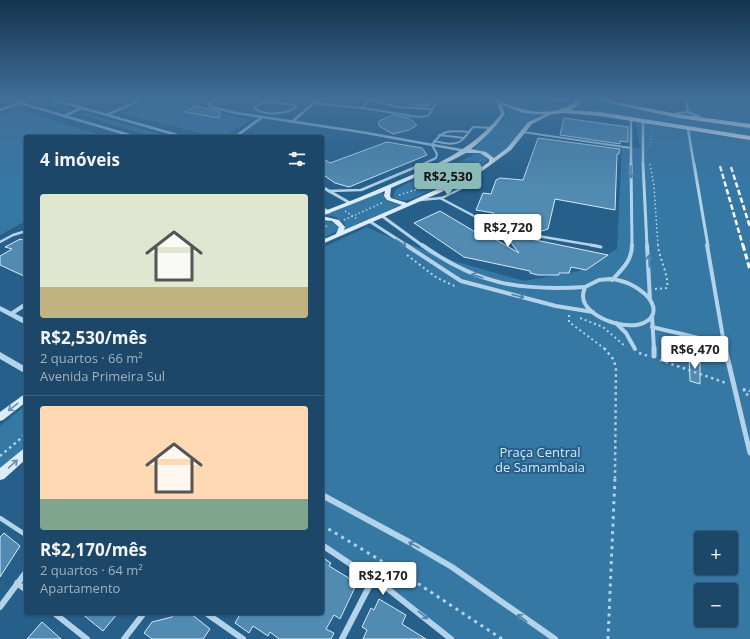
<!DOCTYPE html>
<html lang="pt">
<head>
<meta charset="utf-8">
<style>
	:root { --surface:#1c4768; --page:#254e6e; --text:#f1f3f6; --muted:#a0b2c0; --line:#3a5f7c; --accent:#8bbbb9 }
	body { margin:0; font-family:"Open Sans",sans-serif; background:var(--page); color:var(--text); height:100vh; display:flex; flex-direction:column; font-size:15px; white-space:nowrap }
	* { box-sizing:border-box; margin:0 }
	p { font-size:13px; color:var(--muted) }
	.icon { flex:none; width:22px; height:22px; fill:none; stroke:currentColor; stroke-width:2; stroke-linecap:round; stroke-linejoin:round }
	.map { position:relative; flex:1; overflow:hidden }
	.panel { position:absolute; left:24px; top:135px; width:300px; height:480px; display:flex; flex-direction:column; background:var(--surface); border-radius:4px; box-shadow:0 1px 3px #0004,0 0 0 1px var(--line) }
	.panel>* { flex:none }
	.buttons { position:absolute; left:694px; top:531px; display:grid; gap:8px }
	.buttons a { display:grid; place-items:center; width:44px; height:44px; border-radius:4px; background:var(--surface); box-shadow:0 1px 3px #0004,0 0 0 1px var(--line); font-size:20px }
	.price { position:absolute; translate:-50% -34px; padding:0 9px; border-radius:4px; background:#fff; color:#222; font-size:13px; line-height:26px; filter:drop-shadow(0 1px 2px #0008) }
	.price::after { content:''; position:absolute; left:50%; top:24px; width:12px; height:9px; margin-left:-6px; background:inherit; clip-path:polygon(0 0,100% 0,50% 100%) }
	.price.current { background:var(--accent); color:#111 }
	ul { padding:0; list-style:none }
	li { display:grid; align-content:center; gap:8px; height:212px; padding:0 16px }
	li+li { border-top:1px solid var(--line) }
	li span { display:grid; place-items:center; height:124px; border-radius:4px; color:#555 }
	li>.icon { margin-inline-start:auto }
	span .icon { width:72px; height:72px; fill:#fffc; stroke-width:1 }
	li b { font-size:17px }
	h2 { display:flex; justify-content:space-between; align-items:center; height:48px; padding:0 16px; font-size:17px }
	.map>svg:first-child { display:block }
	.green { fill:#3678a4; fill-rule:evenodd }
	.building { fill:#518bb2; stroke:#d6eaf7 }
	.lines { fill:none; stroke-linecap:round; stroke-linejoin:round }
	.path-far4 { stroke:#b2d3ea; stroke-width:1; stroke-dasharray:1 2; stroke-linecap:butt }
	.path-far3 { stroke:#b2d3ea; stroke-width:1.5; stroke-dasharray:1.5 2.5; stroke-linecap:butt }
	.path-far2 { stroke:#b2d3ea; stroke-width:2; stroke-dasharray:2 3; stroke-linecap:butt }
	.path-far1 { stroke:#b2d3ea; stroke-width:2.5; stroke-dasharray:2.5 3.5; stroke-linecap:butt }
	.path { stroke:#b2d3ea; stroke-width:3; stroke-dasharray:3 4.5; stroke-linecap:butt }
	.service-far3 { stroke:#b2d3ea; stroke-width:2 }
	.service-far2 { stroke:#b2d3ea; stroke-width:2.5 }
	.service-far1 { stroke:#b2d3ea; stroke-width:3 }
	.service { stroke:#b2d3ea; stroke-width:4.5 }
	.minor-far4 { stroke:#b2d3ea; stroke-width:2.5 }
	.minor-far3 { stroke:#b2d3ea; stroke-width:3 }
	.minor-far2 { stroke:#b2d3ea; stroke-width:4 }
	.minor-far1 { stroke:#b2d3ea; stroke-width:5 }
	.minor { stroke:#b2d3ea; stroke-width:6 }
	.tertiary { fill:#b2d3ea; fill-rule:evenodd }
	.secondary { fill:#dcecf8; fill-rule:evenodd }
	.primary { fill:#f5fafe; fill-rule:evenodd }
	.rail-far1 { stroke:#fff; stroke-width:2.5; stroke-dasharray:5.5 2.5; stroke-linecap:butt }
	.rail { stroke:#fff; stroke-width:3; stroke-dasharray:6 3; stroke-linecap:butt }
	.oneway { stroke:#4f82a7 }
	.oneway2 { stroke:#6590b0 }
	.labels { text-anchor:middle; stroke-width:4; stroke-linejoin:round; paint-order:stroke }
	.near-park-label { font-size:13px; fill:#d6eaf7; stroke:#255f8a }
</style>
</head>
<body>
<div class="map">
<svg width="750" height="639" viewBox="0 0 750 639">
	<rect width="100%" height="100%" fill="#255f8a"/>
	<g class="green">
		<path d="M42 99 72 109 65 111 32 103Z"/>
		<path d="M153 99H210L194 107 250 120 222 137H216L121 113Z"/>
		<path d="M499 99H573L572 103C556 116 514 113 499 99Z"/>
		<path d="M582 99 684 119 750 127V137L574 110 583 103Z"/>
		<path d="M683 99H750V124L699 116 686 111Z"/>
		<path d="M506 107 520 111 542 114 528 121 507 148 495 158 487 153 473 150 506 116 508 112Z"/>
		<path d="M17 109 106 137H26V221L0 235V115Z"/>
		<path d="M86 113 172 137H153L78 114Z"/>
		<path d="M636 121 686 131 750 139V639H451L435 624 322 545V248L367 227 377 232 454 261 524 281 579 271 617 249 622 146 640 148ZM701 538H731V568H701ZM701 590H731V620H701Z"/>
		<path d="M479 152 490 157C478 175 447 184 428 192 421 194 415 199 408 200 402 201 398 200 393 197L396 189 451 162H459Z"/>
		<path d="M382 192 387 201 401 205 344 230 345 224 336 217 326 215Z"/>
		<path d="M327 221 337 224 340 229 322 239V222Z"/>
		<path d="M26 405V452L0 474V426Z"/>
	</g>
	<g class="building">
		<path d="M407 99H434L428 106 407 104Z"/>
		<path d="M197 106 220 112 219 118 185 112Z"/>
		<path d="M393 115 409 118 417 125 409 130 393 134 379 126V121Z"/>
		<path d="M564 118 628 127V142L620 141V144L560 135Z"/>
		<path d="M538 138 620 149 619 154H617L615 210 555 199 548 229 536 233 497 224 492 218 494 213 476 210 483 193 491 194 496 180 500 178 523 180Z"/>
		<path d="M387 142 422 148 427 155 349 187 335 183 322 174V158L330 163Z"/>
		<path d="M440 211 477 233 481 231 519 253 502 231 525 236 521 237 608 255 586 270 571 267 569 273H559V275H538L530 273V271L464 257 414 223Z"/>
		<path d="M20 239 26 241V277L0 265V256L12 249 5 247Z"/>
		<path d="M689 356 700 358V384L690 381Z"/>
		<path d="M4 533 20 546 0 577V537Z"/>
		<path d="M322 557 331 563 329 566 357 583 340 619 334 615 326 629 334 633 331 639H279L270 632 268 636 253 626 249 633 235 623 241 613H322Z"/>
		<path d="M379 599 406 615 402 624 426 639H363L367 630 362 627 371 608 374 610Z"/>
		<path d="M81 613H118L103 631Z"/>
		<path d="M173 613H190L210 629 203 639H152L144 633 152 622 172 617Z"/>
		<path d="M42 622 61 639H27Z"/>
	</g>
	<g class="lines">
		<g class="path-far4">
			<path d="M553 99 568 101"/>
			<path d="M650 146 652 129"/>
			<path d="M475 165 482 159"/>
		</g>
		<g class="path-far3">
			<path d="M650 164 654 186 658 246"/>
			<path d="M474 165 476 164"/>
			<path d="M399 195 437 183"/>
			<path d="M345 211 357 219"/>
			<path d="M344 220 384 202"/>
			<path d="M322 228 327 226"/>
		</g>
		<g class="path-far2">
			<path d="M407 255 437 278 457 287"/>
			<path d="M655 289 667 288C669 274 659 259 658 245"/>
			<path d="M569 315V322L605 349"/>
			<path d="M580 318 603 327 626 347"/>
		</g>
		<g class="path-far1">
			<path d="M604 348 613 359 616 367 615 478"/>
			<path d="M639 353 648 356"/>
			<path d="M660 360 726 383"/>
			<path d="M743 389 750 391"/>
			<path d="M744 389 745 394 750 395"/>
			<path d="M0 456 26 434"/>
		</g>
		<g class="path">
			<path d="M322 525 408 577 502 639"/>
			<path d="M608 639 615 477"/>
		</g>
		<g class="service-far3">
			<path d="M371 99 362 108 419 117 428 116 439 99"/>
			<path d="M370 100 398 107 432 109"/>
			<path d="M270 102 294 105 296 107C284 115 266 116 254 108L262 103Z"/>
			<path d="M313 103 362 108"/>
			<path d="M523 132 631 148"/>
			<path d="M439 135 464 138 473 127 491 128"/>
			<path d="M434 141C444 143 457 147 464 138"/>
			<path d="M421 165 436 158 437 154 432 145C443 128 451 131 469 132"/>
		</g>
		<g class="service-far2">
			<path d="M416 168 432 167"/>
			<path d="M329 191 361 190 423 164"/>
			<path d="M440 198 493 226 532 235 597 246"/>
			<path d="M420 200 442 198 462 188 463 185 460 181"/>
			<path d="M0 242 13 235 26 231"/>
		</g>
		<path class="service-far1" d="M591 245 601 247"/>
		<path class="service" d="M0 518 26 535"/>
		<g class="minor-far4">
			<path d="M51 99 184 137"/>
			<path d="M215 99 209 104 211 107 236 113 361 132 466 151"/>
			<path d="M686 99 688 112 699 117"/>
			<path d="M20 103 136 137"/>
			<path d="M0 110 30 99"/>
			<path d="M675 114 688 112"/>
			<path d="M106 115 144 99"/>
			<path d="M64 116 82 108"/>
			<path d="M631 119V165"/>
			<path d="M292 122 318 99"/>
			<path d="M643 122V165"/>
			<path d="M688 129 694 165"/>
			<path d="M235 137 261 118"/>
		</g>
		<g class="minor-far3">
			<path d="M631 164 632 246"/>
			<path d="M643 164 647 246"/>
			<path d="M694 164 708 246"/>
			<path d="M322 187 350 203"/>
			<path d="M322 208 329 212"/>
			<path d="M382 216 423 246"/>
			<path d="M369 221 408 246"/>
		</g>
		<g class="minor-far2">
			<path d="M406 245 461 281 556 306 593 312"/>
			<path d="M422 245C477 284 518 291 585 287"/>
			<path d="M647 245 650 299"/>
			<path d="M707 245 725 349"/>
			<path d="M610 279C624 280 638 287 648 297 652 302 655 308 653 314 643 338 583 320 583 296 583 293 584 290 585 287L599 280Z"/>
			<path d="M612 280C622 269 632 261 632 245"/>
			<path d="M11 314 26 304"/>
			<path d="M652 316 654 349"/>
			<path d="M616 323 626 333 635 349"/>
			<path d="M652 327 724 344"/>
		</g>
		<g class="minor-far1">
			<path d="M654 348V356"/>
			<path d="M725 348 750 453"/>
		</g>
		<g class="minor">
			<path d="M322 495 409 542 452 567 555 639"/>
			<path d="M322 545 388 589 451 639"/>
			<path d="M17 583 26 590"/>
			<path d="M0 607 26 572"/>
			<path d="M54 613 87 639"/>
			<path d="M206 613 243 639"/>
			<path d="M124 639 144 613"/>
			<path d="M342 639 374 577"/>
		</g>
		<g class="tertiary">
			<path d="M0 306 26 319V325L0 311Z"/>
			<path d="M0 352 26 367V374L0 359Z"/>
		</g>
		<g class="secondary">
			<path d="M497 102 501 103 505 114C495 128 484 139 471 149L486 152 494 158 507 148 528 122 550 112 554 113 532 124 511 150 478 174 446 190 322 244V240L336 234 339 227 332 221 322 220V216L339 220 345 227 344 230 402 205 387 200 384 196 385 191 322 216V212C346 203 370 193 393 183 435 165 472 151 501 114ZM466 153H480L489 159V162L474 172 407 203 391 198 390 196 391 188 441 166Z"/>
			<path d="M26 393V402L3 420 0 421V412Z"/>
			<path d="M26 448V459L4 479 0 480V468L22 450Z"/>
		</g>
		<g class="primary">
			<path d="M492 99C501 99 507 105 515 107 535 114 558 114 575 102L574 99H580V104L571 110 600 112 750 136V140L600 116 563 113 549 115 524 113 501 105Z"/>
			<path d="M590 99H601L678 114 750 124V128L678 118Z"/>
		</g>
		<g class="rail-far1">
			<path d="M720 166 743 246"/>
			<path d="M731 167 750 227"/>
		</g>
		<path class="rail" d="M743 245 750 270"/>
	</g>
	<defs><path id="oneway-shaft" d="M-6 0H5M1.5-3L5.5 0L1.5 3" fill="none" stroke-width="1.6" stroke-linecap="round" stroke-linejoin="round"/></defs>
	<g class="oneway">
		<use href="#oneway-shaft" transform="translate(631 172) rotate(90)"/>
		<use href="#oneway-shaft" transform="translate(401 243) rotate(34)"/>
		<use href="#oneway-shaft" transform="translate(649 261) rotate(-93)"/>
		<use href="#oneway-shaft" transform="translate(477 276) rotate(-162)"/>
		<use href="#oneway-shaft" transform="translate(518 296) rotate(14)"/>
		<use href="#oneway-shaft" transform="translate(414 545) rotate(-151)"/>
		<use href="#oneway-shaft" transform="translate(423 615) rotate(38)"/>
		<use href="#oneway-shaft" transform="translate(522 618) rotate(-143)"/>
	</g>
	<g class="oneway2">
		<use href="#oneway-shaft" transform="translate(13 407) rotate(142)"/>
		<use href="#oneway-shaft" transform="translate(13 464) rotate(-41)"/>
	</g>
	<linearGradient id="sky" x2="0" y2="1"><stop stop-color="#14344c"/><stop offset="0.52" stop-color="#406f98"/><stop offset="1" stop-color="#406f98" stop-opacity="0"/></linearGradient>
	<rect width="750" height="189" fill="url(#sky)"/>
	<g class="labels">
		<g class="near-park-label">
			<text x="540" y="457">Praça Central<tspan x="540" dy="15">de Samambaia</tspan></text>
		</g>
	</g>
</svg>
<div class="buttons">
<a>+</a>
<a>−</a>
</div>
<b class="price current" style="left:448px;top:197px">R$2,530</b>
<b class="price" style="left:508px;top:248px">R$2,720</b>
<b class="price" style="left:695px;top:370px">R$6,470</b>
<b class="price" style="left:383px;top:596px">R$2,170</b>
<section class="panel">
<h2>4 imóveis<svg class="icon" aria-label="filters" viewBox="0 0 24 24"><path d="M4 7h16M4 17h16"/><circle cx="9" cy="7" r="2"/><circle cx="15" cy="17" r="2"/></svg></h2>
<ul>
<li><span style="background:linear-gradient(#dfe7d0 75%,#c2b280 0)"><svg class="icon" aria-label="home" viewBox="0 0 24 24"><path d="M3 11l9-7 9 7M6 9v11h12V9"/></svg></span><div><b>R$2,530/mês</b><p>2 quartos · 66 m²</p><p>Avenida Primeira Sul</p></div></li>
<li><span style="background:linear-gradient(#ffd9b3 75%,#7fa58c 0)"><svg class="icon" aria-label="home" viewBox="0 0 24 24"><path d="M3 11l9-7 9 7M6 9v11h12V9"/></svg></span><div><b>R$2,170/mês</b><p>2 quartos · 64 m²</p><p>Apartamento</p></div></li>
</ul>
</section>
</div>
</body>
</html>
